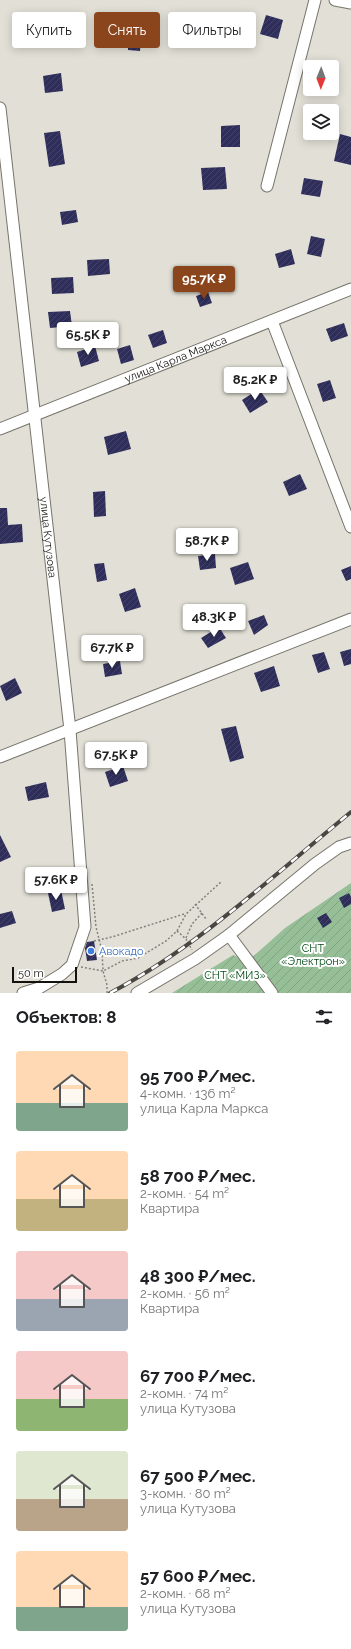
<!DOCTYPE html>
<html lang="ru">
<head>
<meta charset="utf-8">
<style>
	:root { --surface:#fff; --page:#f6f6f6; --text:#202124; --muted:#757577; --accent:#8b451d }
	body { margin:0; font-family:Raleway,sans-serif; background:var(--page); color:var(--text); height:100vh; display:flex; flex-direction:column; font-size:15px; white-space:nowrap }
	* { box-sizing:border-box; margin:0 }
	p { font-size:13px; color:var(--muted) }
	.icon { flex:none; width:22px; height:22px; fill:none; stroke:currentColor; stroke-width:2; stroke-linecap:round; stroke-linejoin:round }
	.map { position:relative; height:993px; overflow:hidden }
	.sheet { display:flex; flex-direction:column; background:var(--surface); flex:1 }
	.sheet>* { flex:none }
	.guide { position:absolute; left:12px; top:12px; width:327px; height:36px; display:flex; gap:8px }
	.needle { width:26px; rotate:181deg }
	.tools { position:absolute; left:303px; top:60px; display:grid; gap:8px }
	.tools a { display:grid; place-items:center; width:36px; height:36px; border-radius:4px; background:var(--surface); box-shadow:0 2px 10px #0003; font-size:20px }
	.scale { position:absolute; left:12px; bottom:10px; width:65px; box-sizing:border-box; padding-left:4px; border:2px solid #13120f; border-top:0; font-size:11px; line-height:14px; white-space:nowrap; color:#13120f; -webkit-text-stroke:3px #fff; paint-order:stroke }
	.price { position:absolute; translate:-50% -34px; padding:0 9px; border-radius:4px; background:#fff; color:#222; font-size:13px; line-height:26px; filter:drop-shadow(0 1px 2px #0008) }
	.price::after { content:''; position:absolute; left:50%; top:24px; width:12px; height:9px; margin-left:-6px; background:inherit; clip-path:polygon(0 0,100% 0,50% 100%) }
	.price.current { background:var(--accent); color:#fff }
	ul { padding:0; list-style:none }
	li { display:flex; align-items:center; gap:12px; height:100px; padding:0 16px }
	li span { display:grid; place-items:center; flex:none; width:112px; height:80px; border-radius:4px; color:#555 }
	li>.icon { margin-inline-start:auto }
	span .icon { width:48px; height:48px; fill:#fffc; stroke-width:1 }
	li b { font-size:17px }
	h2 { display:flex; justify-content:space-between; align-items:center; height:48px; padding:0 16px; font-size:17px }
	.pill { padding:0 14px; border-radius:4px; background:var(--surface); box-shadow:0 2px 10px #0003; font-size:14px; line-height:36px }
	.pill.current { background:var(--accent); color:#fff }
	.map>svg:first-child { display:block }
	.garden { fill:url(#garden-furrows) }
	.building { fill:url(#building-hatch) }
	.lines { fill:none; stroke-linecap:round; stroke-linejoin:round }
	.minor-casing { stroke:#76746b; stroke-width:13 }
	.path { stroke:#83817b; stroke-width:1.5; stroke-dasharray:2 2; stroke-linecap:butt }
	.minor { stroke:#fff; stroke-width:11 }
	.rail-casing { stroke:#484742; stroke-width:4 }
	.rail { stroke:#fff; stroke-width:2.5; stroke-dasharray:8; stroke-linecap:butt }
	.shop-dot { fill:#3f7fe0; stroke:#fff; stroke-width:1.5 }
	.labels { text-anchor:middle; stroke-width:4; stroke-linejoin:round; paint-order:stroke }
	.street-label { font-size:11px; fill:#13120f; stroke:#fff }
	.park-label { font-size:11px; fill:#004912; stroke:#fff }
	.shop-label { font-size:11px; fill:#366cbe; stroke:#fff; text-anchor:start }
</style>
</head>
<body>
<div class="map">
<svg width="351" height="993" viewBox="0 0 351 993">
	<defs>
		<pattern id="garden-furrows" width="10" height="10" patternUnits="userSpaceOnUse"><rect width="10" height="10" fill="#96bf98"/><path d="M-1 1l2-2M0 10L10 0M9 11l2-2" fill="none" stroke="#80a382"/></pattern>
		<pattern id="building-hatch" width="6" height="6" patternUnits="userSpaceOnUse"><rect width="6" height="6" fill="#2f2e5b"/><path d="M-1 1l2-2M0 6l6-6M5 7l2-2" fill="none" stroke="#444369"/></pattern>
	</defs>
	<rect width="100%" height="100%" fill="#e2e0d6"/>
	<path class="garden" d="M351 883V993H172L233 955 248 961 285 928Z"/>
	<g class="building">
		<path d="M266 15 283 20 278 39 260 34Z"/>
		<path d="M128 34 141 35 140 51 128 50Z"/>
		<path d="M61 73 63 91 45 93 43 76Z"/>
		<path d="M240 125V147H221V126Z"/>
		<path d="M60 131 65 164 49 167 44 133Z"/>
		<path d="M340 134 351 137V165L334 161Z"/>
		<path d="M225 167 227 189 203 190 201 168Z"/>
		<path d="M304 178 323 181 320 197 301 194Z"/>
		<path d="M76 210 78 222 62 225 60 212Z"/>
		<path d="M311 236 325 239 321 257 307 254Z"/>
		<path d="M291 249 295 264 279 268 275 254Z"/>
		<path d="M109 259 110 274 88 276 87 260Z"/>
		<path d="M73 277 74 293 52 294 51 278Z"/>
		<path d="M208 292 212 303 200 307 196 296Z"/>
		<path d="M70 311 72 326 50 328 48 312Z"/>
		<path d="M344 323 348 336 331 342 326 329Z"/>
		<path d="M163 330 167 343 153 348 148 335Z"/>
		<path d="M130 345 134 360 121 364 117 349Z"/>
		<path d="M95 346 99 361 81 367 77 352Z"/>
		<path d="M330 380 336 398 323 402 317 384Z"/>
		<path d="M259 389 268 402 250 413 242 400Z"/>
		<path d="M126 431 131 449 108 455 104 437Z"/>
		<path d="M300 474 307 489 289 496 283 482Z"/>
		<path d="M105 491 106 516 94 517 93 492Z"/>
		<path d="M0 508H7L8 525 22 524 23 542 0 544Z"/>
		<path d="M215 554 216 568 200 570 198 556Z"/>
		<path d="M248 562 254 579 235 585 230 568Z"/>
		<path d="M104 563 107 580 97 582 94 564Z"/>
		<path d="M351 566V579L346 581 341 570Z"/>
		<path d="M135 588 141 607 125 612 119 594Z"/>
		<path d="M264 615 268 625 254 635 248 621Z"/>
		<path d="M219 627 226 638 208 648 201 638Z"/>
		<path d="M351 649V664L344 666 340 652Z"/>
		<path d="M324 652 330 669 318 673 312 655Z"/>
		<path d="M120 661 122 674 105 677 103 664Z"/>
		<path d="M274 666 280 686 261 692 254 673Z"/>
		<path d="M15 678 22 693 6 701 0 686Z"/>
		<path d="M236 726 244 758 230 762 221 729Z"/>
		<path d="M123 766 128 781 110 787 105 772Z"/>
		<path d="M46 782 49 797 28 801 25 787Z"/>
		<path d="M0 835 11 857 0 862Z"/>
		<path d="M61 890 65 909 52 912 48 893Z"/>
		<path d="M349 893 351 897V904L344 908 339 898Z"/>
		<path d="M12 911 16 923 0 928V914Z"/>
		<path d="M326 913 332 922 323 928 317 918Z"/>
		<path d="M94 941 97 960 87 961 85 948 87 942Z"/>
	</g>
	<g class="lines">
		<defs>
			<g id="minor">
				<path d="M335 0 351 3"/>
				<path id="s1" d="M0 108 70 730 85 927 72 965 62 974 39 988 23 993"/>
				<path d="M267 186 315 0"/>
				<path d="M272 321 351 527"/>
				<path id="s2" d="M0 429 351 289"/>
				<path d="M0 757 351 619"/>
				<path d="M229 935 272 993"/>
				<path d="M137 993 195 959 229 935 315 864 339 847 351 843"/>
			</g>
		</defs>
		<use href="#minor" class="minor-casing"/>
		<g class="path">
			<path d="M92 884 96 927"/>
			<path d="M195 904 206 919"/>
			<path d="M177 931 186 939 192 950"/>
			<path d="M186 938 192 924 202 913"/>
			<path d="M94 941 112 937 184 914"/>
			<path d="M81 967 103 971 102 951 96 927"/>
			<path d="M107 993V985L103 971 122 961 138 958 166 941 177 931 186 914 222 881"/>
		</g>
		<use href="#minor" class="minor"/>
		<defs>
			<path id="rail" d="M110 993C199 946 274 875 351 812"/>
		</defs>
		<use href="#rail" class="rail-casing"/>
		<use href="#rail" class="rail"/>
	</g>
	<circle class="shop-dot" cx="91" cy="951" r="4"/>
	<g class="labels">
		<g class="street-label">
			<text dy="4" stroke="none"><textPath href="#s2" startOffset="189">улица Карла Маркса</textPath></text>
			<text dy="4" stroke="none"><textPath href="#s1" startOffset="432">улица Кутузова</textPath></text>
		</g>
		<g class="park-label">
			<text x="313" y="952">СНТ<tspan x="313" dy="13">«Электрон»</tspan></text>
			<text x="235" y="979">СНТ «МИЗ»</text>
		</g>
		<g class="shop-label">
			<text x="99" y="955">Авокадо</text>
		</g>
	</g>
</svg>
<div class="tools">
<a><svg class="needle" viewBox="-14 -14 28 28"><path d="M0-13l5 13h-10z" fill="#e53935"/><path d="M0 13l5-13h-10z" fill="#757577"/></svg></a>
<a><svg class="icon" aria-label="layers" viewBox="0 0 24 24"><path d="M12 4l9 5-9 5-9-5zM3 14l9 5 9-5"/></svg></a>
</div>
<div class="scale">50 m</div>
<b class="price current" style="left:204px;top:300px">95.7K ₽</b>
<b class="price" style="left:88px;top:356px">65.5K ₽</b>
<b class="price" style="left:255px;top:401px">85.2K ₽</b>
<b class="price" style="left:207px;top:562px">58.7K ₽</b>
<b class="price" style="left:214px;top:638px">48.3K ₽</b>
<b class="price" style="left:112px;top:669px">67.7K ₽</b>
<b class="price" style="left:116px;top:776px">67.5K ₽</b>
<b class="price" style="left:56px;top:901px">57.6K ₽</b>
<div class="guide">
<a class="pill">Купить</a>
<a class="pill current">Снять</a>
<a class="pill">Фильтры</a>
</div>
</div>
<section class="sheet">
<h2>Объектов: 8<svg class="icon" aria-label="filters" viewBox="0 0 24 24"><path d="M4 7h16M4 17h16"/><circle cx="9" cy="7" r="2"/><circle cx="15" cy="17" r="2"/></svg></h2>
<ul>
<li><span style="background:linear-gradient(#ffd9b3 65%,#7fa58c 0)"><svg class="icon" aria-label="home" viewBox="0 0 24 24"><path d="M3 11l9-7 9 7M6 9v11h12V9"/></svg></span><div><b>95 700 ₽/мес.</b><p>4-комн. · 136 m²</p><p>улица Карла Маркса</p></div></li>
<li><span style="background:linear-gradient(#ffd9b3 60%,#c2b280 0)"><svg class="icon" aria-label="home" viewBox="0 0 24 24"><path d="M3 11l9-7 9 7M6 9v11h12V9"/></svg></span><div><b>58 700 ₽/мес.</b><p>2-комн. · 54 m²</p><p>Квартира</p></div></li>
<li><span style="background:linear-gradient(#f6c9c9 60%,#9aa5b1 0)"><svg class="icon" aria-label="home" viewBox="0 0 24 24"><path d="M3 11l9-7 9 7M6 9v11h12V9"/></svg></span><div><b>48 300 ₽/мес.</b><p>2-комн. · 56 m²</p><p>Квартира</p></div></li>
<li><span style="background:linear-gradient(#f6c9c9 60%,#8fb573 0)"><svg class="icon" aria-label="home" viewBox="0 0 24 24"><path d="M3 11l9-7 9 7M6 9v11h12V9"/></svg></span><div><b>67 700 ₽/мес.</b><p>2-комн. · 74 m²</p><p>улица Кутузова</p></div></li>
<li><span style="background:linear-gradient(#dfe7d0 60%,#b9a48a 0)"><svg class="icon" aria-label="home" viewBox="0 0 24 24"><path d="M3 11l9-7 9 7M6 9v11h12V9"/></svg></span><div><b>67 500 ₽/мес.</b><p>3-комн. · 80 m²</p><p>улица Кутузова</p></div></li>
<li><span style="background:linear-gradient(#ffd9b3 70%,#7fa58c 0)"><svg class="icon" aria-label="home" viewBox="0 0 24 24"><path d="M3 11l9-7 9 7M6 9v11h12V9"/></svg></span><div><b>57 600 ₽/мес.</b><p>2-комн. · 68 m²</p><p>улица Кутузова</p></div></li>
</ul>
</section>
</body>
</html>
